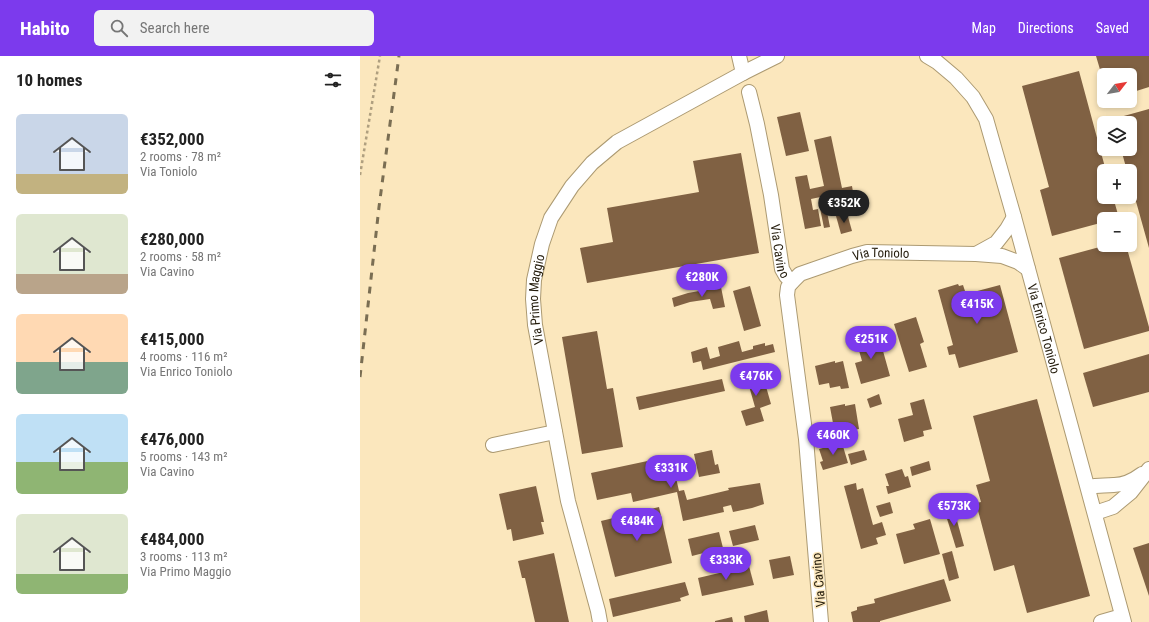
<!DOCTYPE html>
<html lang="en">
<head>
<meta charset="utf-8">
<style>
	:root { --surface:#fff; --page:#f2f2f2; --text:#222; --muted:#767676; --accent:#7c3aed }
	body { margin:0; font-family:"Roboto Condensed",sans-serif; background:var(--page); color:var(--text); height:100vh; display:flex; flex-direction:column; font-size:15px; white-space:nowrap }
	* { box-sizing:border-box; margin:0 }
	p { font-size:13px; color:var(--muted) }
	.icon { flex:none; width:22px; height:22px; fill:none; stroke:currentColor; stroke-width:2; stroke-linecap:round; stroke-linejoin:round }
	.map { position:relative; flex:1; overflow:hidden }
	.sheet { display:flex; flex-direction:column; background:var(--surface); width:360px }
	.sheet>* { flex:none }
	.needle { width:26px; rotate:59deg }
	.tools { position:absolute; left:737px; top:12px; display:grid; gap:8px }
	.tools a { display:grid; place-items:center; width:40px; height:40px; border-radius:6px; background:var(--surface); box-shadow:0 2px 6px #0003; font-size:20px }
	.price { position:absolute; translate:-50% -34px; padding:0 9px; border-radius:14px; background:var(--accent); color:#fff; font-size:13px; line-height:26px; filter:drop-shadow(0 1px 2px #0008) }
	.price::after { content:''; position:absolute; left:50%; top:24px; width:12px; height:9px; margin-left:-6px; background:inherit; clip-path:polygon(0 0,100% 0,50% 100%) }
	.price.selected { background:#222; color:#fff }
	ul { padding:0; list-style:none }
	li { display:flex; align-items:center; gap:12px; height:100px; padding:0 16px }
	li span { display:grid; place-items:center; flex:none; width:112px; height:80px; border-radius:6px; color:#555 }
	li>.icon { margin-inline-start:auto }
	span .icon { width:48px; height:48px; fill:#fffc; stroke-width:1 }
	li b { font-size:17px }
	h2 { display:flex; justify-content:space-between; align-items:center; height:48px; padding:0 16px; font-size:17px }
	header { display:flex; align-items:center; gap:24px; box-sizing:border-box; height:56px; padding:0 20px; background:var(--accent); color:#fff }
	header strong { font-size:19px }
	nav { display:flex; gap:22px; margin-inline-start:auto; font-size:14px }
	.search { width:280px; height:36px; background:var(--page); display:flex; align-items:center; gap:10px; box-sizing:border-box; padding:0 14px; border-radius:6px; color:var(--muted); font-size:15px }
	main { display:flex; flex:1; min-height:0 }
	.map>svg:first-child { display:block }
	.building { fill:#806143 }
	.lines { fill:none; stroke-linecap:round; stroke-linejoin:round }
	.minor-casing { stroke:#ac9a72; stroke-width:16 }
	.path { stroke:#af9f7f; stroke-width:2.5; stroke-dasharray:3 3; stroke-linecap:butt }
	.minor { stroke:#fff; stroke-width:14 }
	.rail { stroke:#7a6e53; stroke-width:3; stroke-dasharray:7 7; stroke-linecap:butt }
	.labels { text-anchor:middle; stroke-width:3; stroke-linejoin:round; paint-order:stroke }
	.street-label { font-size:13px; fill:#231b0b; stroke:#fbe7bd }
</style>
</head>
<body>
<header>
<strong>Habito</strong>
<div class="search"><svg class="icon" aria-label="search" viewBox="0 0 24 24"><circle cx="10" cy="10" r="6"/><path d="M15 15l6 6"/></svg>Search here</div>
<nav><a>Map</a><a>Directions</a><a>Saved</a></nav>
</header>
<main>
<section class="sheet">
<h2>10 homes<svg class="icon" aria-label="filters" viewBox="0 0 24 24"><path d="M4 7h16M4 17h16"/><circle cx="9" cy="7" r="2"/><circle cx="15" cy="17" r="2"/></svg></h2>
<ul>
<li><span style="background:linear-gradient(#c9d6e8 75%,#c2b280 0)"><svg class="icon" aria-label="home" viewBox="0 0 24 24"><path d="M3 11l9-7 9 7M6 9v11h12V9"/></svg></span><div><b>€352,000</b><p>2 rooms · 78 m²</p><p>Via Toniolo</p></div></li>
<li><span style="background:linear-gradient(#dfe7d0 75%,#b9a48a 0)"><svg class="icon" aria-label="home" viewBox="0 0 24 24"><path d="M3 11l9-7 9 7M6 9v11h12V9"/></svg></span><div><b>€280,000</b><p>2 rooms · 58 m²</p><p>Via Cavino</p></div></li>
<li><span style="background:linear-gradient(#ffd9b3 60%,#7fa58c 0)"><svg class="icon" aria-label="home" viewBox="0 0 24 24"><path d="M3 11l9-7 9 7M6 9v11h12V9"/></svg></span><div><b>€415,000</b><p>4 rooms · 116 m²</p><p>Via Enrico Toniolo</p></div></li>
<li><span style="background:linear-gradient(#bfe0f5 60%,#8fb573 0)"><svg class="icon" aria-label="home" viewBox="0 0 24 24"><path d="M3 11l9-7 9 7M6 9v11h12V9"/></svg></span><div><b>€476,000</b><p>5 rooms · 143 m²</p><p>Via Cavino</p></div></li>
<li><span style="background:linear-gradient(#dfe7d0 75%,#8fb573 0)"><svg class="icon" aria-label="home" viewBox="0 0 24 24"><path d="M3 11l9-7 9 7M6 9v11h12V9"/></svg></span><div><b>€484,000</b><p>3 rooms · 113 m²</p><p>Via Primo Maggio</p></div></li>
</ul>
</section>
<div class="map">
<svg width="789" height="566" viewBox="0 0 789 566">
	<rect width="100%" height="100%" fill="#fbe7bd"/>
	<g class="building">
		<path d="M736 0H789V31L770 37V19H744V27Z"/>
		<path d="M719 15 746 115H744V141H753L759 162 744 163V166L692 180 680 134 689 131 662 30Z"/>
		<path d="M789 53V192L770 124V115H767L761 93H770V67H754L753 63Z"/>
		<path d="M440 56 449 95 426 100 417 61Z"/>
		<path d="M471 80 482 132 492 130 494 142 471 146 470 139 451 143 453 154 458 153 461 170 445 173 435 121 447 119 450 133 464 130 454 84Z"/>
		<path d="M381 97 399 197 227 227 220 192 253 186 247 152 339 136 333 105Z"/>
		<path d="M466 151 470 171 464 172 460 152Z"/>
		<path d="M487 157 492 175 481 178 476 160Z"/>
		<path d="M747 189H766L789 271V275L724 293 699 202Z"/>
		<path d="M598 228 599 230 603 229 606 238 640 229 658 296 599 312 595 298 589 299 587 291 593 289 578 234Z"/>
		<path d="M390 230 401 270 384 275 373 235Z"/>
		<path d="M361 231 365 251 353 253 350 243 330 246 314 251 312 242 328 237Z"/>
		<path d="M556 261 564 286 560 288 567 311 549 316 534 268Z"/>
		<path d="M237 275 247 333 253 332 263 391 222 398 202 281Z"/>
		<path d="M518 277 530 320 501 328 495 307 502 305 496 284Z"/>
		<path d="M379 285 382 296 393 293V290L405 287V290L413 288 415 296 343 314 341 305 333 307 331 296 347 291 350 303 360 300 358 291Z"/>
		<path d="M789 298V336L733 351 723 317Z"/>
		<path d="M475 305V307L483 305 489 332 481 333 480 330 470 332 469 327 459 329 455 310Z"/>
		<path d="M401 313 411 348 400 352 404 365 386 370 381 355 395 351 387 323 383 324 381 318Z"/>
		<path d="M362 323 365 335 279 354 276 341Z"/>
		<path d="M519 338 522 348 510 352 507 343Z"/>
		<path d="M564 343 572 373 563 375 564 380 544 386 538 363 553 359 550 347Z"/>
		<path d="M677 343 730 540 667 557 654 509 634 515 616 447 621 446 616 429 630 425 613 360Z"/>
		<path d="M485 348V350L495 348 499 373 475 378 470 351Z"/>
		<path d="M482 387 488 407 463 414 460 406 463 405 459 393Z"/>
		<path d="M352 394 355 409 358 408 360 417 339 421 334 398Z"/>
		<path d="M504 394 507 404 491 409 488 398Z"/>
		<path d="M311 400 319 435 324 434 327 444 369 434 368 432 400 427 404 448 392 452 373 456 371 449 363 451 364 456 323 465 317 436 273 446 271 437 237 444 231 417Z"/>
		<path d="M569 405 571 414 552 420 550 411Z"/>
		<path d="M542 413 545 421 548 420 551 431 528 438 526 430H529L525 418Z"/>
		<path d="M496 427 497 434 503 432 513 469 522 466 526 479 516 482 518 488 501 493 484 430Z"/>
		<path d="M176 430 184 466H181L184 478 153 485 151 473 147 474 139 438Z"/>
		<path d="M530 446 533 457 520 461 516 450Z"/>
		<path d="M593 450 604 490 596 492 584 453Z"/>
		<path d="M299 451 312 507 255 521 241 465Z"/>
		<path d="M570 463 580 498 544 508 536 478 555 473 553 468Z"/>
		<path d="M395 469 399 484 373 490 369 475Z"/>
		<path d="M359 476 363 492 332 500 328 483Z"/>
		<path d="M789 487V540L773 492Z"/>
		<path d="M592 495 599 522 589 525 582 498Z"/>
		<path d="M194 497 209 566H175L165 522H162L158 505Z"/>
		<path d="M430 500 434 519 413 523 409 504Z"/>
		<path d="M389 510 394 529 342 540 338 522Z"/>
		<path d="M584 523 591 545 520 565V566H493L491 556 497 554V551L515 547 514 543Z"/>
		<path d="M325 526 329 539 320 542 321 545 253 561 249 543Z"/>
		<path d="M407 554 409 566H385L384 560Z"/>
		<path d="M372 561 373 566H355V565Z"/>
	</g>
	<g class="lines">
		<defs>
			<g id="minor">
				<path d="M379 0 383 17"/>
				<path id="s1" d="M567 0 577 6 596 22 613 41 626 63 654 161 764 566"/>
				<path id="s2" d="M389 36 397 68 411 139 422 213 426 220 432 226"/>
				<path d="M616 198 636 187 647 173 654 161"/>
				<path d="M133 389 195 376"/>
				<path d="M728 431C739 429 744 430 754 429 764 429 774 424 782 418"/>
				<path d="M735 457 753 451 771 436 789 413"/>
				<path id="s3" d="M240 566 238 555 208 445 175 269 173 243 174 224 182 188 191 162 212 130 232 107 257 86 383 17 417 0"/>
				<path id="s4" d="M461 566 446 383 427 239 428 231 432 226 440 218 492 200 507 196 616 198 642 200 658 206 668 213"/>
				<path d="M741 566 762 560"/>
			</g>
		</defs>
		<use href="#minor" class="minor-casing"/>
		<path class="path" d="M0 119 20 0"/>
		<use href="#minor" class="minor"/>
		<path class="rail" d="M0 321 19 151 39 0"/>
	</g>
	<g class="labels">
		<g class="street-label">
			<text dy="5" stroke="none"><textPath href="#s2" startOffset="162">Via Cavino</textPath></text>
			<text dy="5" stroke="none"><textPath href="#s4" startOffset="439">Via Toniolo</textPath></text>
			<text dy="5" stroke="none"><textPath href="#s3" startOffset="330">Via Primo Maggio</textPath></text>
			<text dy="5" stroke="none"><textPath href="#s1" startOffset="305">Via Enrico Toniolo</textPath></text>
			<text transform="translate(458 524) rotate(-95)" y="5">Via Cavino</text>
		</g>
	</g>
</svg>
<div class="tools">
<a><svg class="needle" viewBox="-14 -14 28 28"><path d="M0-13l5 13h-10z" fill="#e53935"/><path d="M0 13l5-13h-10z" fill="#767676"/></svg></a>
<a><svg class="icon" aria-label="layers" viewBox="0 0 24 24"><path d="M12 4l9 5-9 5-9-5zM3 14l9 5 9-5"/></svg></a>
<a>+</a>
<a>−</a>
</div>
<b class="price selected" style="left:484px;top:168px">€352K</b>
<b class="price" style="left:342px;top:242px">€280K</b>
<b class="price" style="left:617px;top:269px">€415K</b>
<b class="price" style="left:511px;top:304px">€251K</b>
<b class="price" style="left:396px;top:341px">€476K</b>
<b class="price" style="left:473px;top:400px">€460K</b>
<b class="price" style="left:311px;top:433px">€331K</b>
<b class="price" style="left:594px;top:471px">€573K</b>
<b class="price" style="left:277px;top:486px">€484K</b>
<b class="price" style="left:366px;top:525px">€333K</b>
</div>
</main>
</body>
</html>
